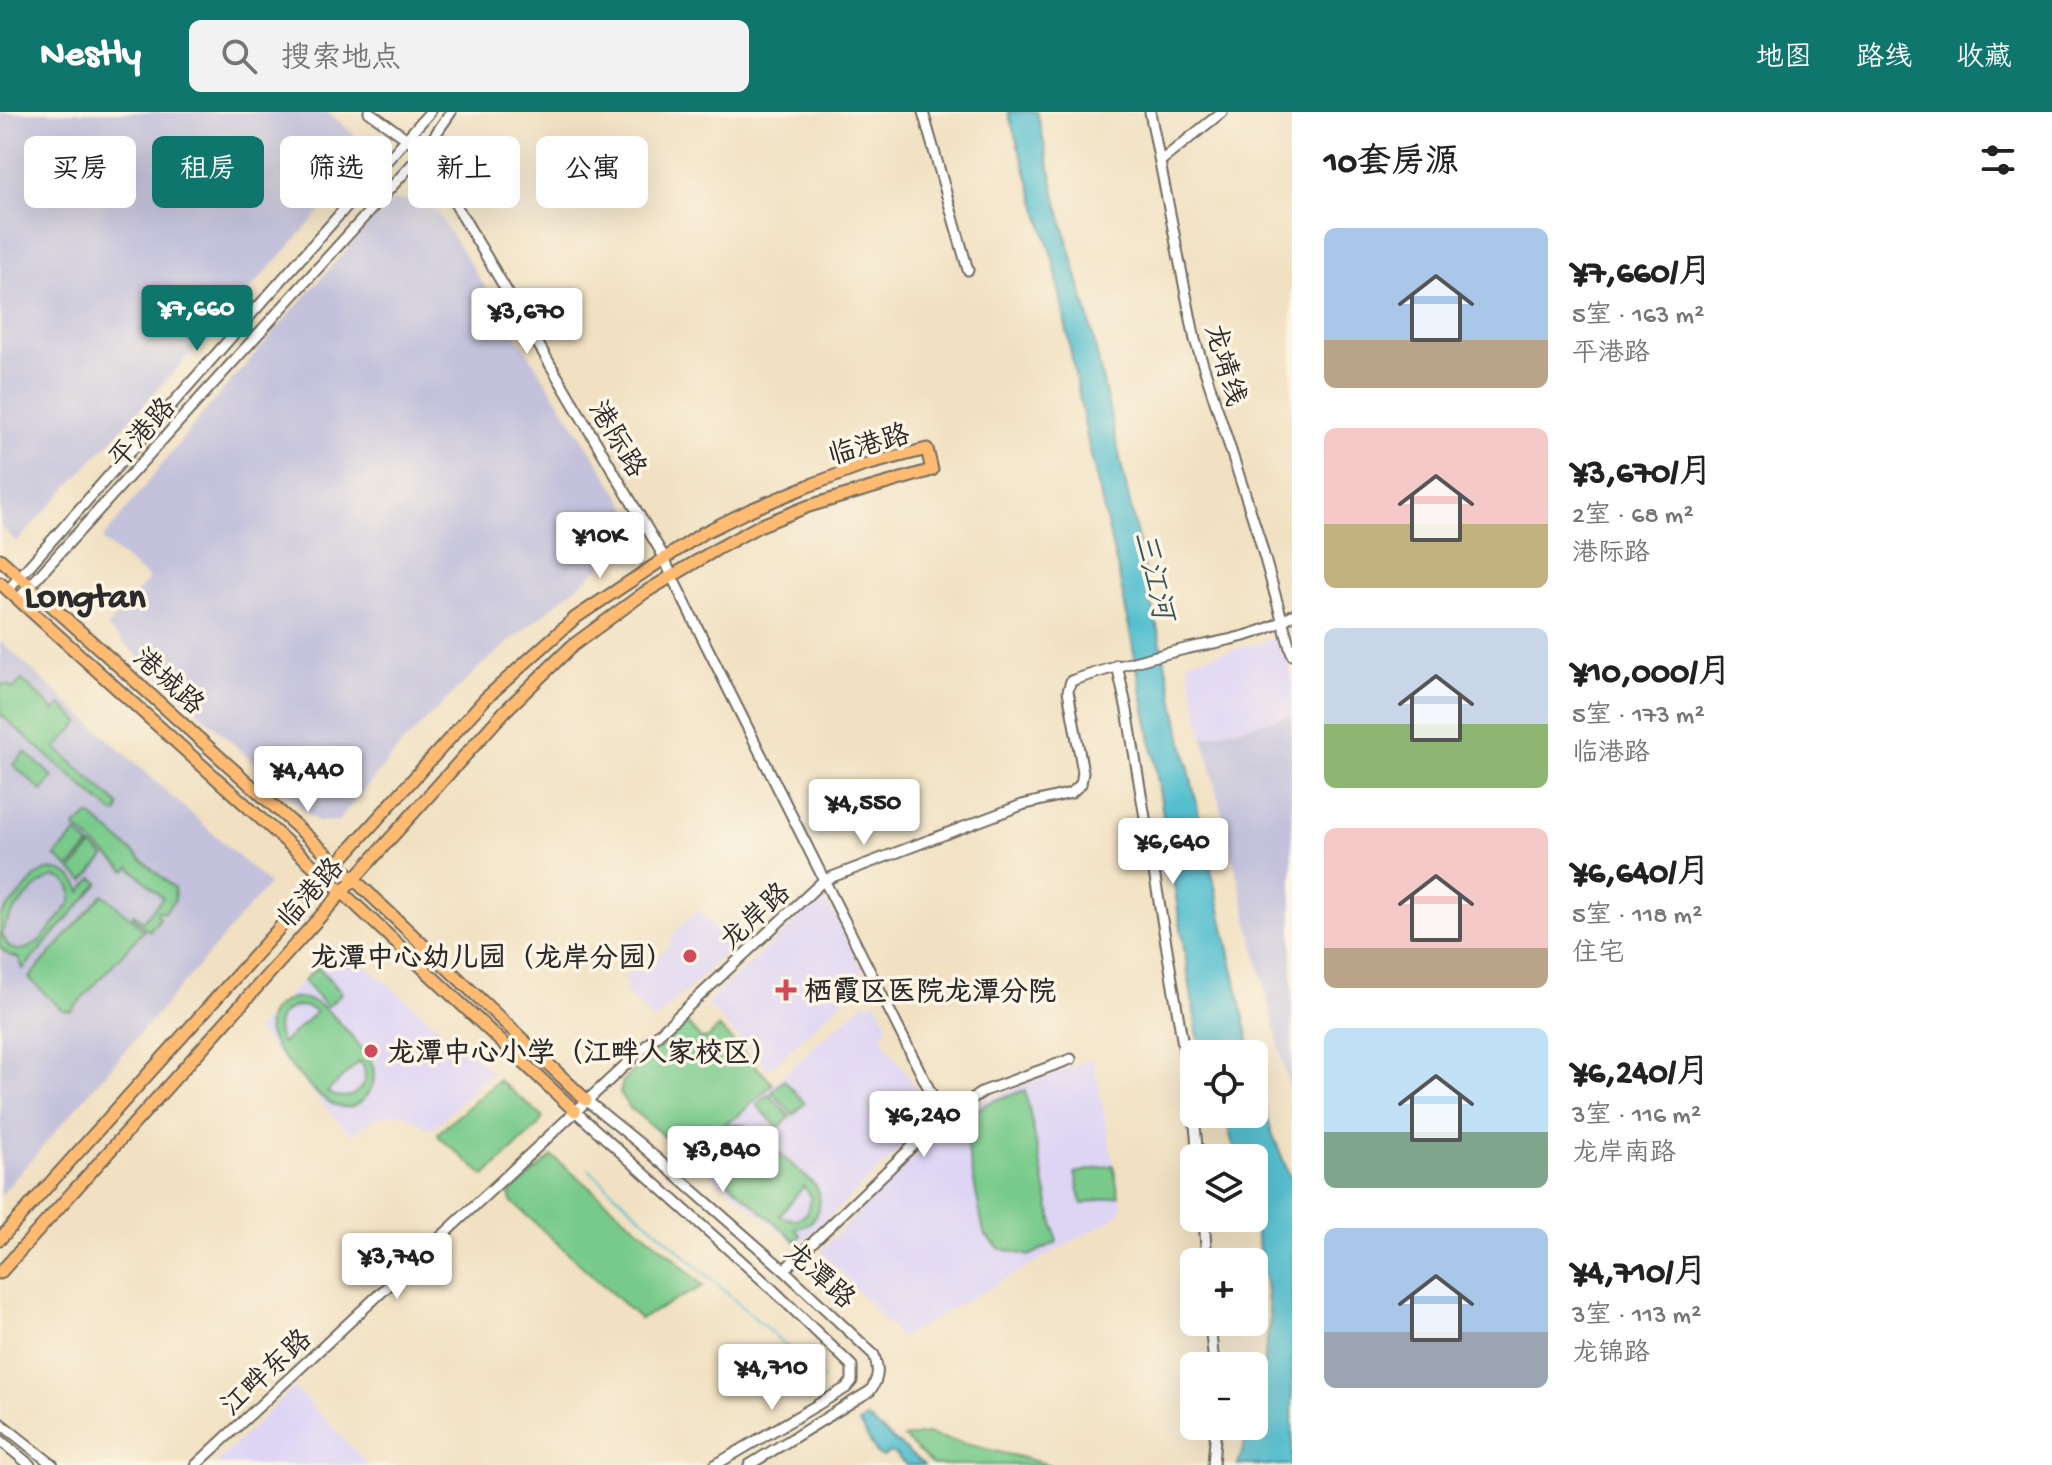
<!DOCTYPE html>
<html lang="zh">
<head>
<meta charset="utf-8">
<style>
	:root { --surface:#fff; --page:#f2f2f2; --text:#222; --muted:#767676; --accent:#0f766e }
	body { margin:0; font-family:"Gochi Hand","LXGW WenKai TC",sans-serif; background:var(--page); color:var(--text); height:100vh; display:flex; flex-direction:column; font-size:30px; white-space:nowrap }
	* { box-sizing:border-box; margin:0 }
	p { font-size:26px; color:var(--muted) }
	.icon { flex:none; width:44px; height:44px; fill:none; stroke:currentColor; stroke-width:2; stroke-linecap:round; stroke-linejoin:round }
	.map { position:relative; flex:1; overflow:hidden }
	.panel { display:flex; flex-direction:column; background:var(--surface); width:760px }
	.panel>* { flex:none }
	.top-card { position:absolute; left:24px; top:24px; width:760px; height:72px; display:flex; gap:16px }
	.tools { position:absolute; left:1180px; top:928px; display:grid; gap:16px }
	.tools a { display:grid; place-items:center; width:88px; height:88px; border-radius:12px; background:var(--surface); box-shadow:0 8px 32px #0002; font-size:40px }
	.price { position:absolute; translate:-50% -68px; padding:0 18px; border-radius:8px; background:#fff; color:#222; font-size:26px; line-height:52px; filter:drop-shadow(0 2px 4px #0008) }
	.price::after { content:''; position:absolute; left:50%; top:48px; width:24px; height:18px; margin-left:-12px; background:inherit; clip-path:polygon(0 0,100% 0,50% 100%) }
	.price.on { background:var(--accent); color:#fff }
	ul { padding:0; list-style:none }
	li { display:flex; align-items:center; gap:24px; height:200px; padding:0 32px }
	li span { display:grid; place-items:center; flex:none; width:224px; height:160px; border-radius:12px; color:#555 }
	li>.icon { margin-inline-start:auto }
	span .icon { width:96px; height:96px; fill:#fffc; stroke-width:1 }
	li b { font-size:34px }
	h2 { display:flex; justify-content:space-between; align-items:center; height:96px; padding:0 32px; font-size:34px }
	.chip { padding:0 28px; border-radius:12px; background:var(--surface); box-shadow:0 8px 32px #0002; font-size:28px; line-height:72px }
	.chip.on { background:var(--accent); color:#fff }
	header { display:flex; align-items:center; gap:48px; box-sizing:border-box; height:112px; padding:0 40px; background:var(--accent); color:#fff }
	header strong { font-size:38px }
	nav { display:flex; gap:44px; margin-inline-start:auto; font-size:28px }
	.search { width:560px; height:72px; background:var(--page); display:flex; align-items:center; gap:20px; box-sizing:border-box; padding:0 28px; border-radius:12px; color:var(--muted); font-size:30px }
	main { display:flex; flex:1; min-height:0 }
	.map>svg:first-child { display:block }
	.built { fill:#ded5f5 }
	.industrial { fill:#c3c1db }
	.green { fill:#78ca8b; stroke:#527a5b; stroke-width:2; fill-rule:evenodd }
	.water { fill:#54bfcf; stroke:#40757d; stroke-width:2 }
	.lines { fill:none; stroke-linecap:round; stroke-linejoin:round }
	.stream { stroke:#54bfcf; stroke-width:2 }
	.minor-casing { stroke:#706b60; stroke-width:13 }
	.major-casing { stroke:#706b60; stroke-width:15 }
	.minor { stroke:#fff; stroke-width:9 }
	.major { stroke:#ffbb71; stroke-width:11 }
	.poi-dot { fill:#d1495b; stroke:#fcf5e5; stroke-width:3 }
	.labels { text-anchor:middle; stroke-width:7; stroke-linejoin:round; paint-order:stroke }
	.street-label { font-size:28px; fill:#2b2b2b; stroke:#fcf5e5 }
	.poi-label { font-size:28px; font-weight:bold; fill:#2b2b2b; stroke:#fcf5e5; text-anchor:start }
	.water-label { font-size:30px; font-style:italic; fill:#37575c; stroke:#fcf5e5 }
	.district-label { font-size:36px; font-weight:bold; fill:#2b2b2b; stroke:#fcf5e5 }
</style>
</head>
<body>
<header>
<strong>Nestly</strong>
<div class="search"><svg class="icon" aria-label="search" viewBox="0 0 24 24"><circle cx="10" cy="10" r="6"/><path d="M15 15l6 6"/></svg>搜索地点</div>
<nav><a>地图</a><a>路线</a><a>收藏</a></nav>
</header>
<main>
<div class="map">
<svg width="1292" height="1353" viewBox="0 0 1292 1353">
	<rect width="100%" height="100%" fill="#fcf5e5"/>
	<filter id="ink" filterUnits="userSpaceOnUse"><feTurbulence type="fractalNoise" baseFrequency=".0125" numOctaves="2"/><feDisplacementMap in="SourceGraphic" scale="16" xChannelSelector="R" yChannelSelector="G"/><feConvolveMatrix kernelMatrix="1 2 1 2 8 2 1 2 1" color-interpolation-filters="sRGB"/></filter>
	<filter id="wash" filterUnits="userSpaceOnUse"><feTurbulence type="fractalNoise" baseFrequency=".006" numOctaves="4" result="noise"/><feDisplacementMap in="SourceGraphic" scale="32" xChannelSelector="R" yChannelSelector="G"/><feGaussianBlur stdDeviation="1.8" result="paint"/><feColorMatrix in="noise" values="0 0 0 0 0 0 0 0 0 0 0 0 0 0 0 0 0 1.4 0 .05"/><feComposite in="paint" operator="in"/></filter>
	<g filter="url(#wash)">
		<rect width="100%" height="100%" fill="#f1e1c2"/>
		<g class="built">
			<path d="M1279 525 1292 567V603L1203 625 1187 550Z"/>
			<path d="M818 789 828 791 866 866 769 958 706 891Z"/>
			<path d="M698 798 733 834 654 909 624 878 629 873 623 867 636 855 642 860 672 831 670 828 676 823 674 820Z"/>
			<path d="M338 831 493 960 433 1016 429 1017 406 1002 395 1001 372 1008 351 1023 256 918Z"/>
			<path d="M876 888 887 912 883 927 930 998 931 1005 927 1012 798 1134 683 1040 695 1027 737 1005 865 889 869 892Z"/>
			<path d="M1093 947 1122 1093 1120 1100 1114 1106 900 1226 821 1138 948 1013 981 989Z"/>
			<path d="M294 1275 369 1353H214Z"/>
		</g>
		<g class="industrial">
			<path d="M0 0H328L360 28 365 39 362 53 278 147 17 430 0 414Z"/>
			<path d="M418 88 435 97 643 420 483 552 405 629 338 709 318 710 107 515 149 467 102 428 204 300 389 89Z"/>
			<path d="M0 529 269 772 0 1084Z"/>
			<path d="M1292 603V987L1203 625Z"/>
		</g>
		<g class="green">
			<path d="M22 568 55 599 61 593 80 610 56 636 119 693 118 701H113L0 602V573H8L13 577Z"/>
			<path d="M25 640 53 665 42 679 13 653Z"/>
			<path d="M89 703 93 705 174 776 175 788 164 801 160 798 157 800 160 806 149 819 132 804 134 802 143 809 163 786 130 755 126 759 74 715Z"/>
			<path d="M76 721 90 733 69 756 55 744Z"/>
			<path d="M92 734 105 745 84 769 71 758Z"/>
			<path d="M46 758C64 756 75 764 81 780L93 766 99 771 23 857 19 846 9 843 0 836V804L37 763ZM54 765C69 767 75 778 70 792 55 809 35 847 10 836L2 823C3 807 38 768 54 765Z"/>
			<path d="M103 782 144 818 71 899 62 898 29 866Z"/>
			<path d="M318 855 342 881 327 895 303 869Z"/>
			<path d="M292 886C324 882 347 921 367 942 374 953 377 966 370 978 346 1018 314 979 296 960 275 937 246 904 292 886ZM297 894 307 895 316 900 282 931C272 915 278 899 297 894ZM360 949C376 972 350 995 327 980Z"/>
			<path d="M686 910 701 927 708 926 719 915 773 972 737 1005 695 1027 683 1040 629 995 620 982 623 969Z"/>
			<path d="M499 968 543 1005 538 1014 485 1064 439 1025 438 1021Z"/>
			<path d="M784 968 805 991 793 1003 772 980Z"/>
			<path d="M1025 978 1057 1130 1029 1144 999 1136 984 1121 964 1019C967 992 1004 986 1025 978Z"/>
			<path d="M769 982 790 1005 778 1016 757 993Z"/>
			<path d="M733 1012 744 1013 753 1018 816 1074C825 1094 817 1113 795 1117L801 1123 796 1129 690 1037 695 1032 707 1041C708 1025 716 1014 733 1012ZM740 1021 750 1027 724 1056 717 1047V1034L728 1022ZM804 1074 811 1085 807 1101 796 1108 779 1104Z"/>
			<path d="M552 1044 668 1141 703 1174 640 1207 511 1089 509 1082Z"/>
			<path d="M1113 1053 1119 1084 1082 1092 1075 1061Z"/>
			<path d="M926 1322 1051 1353H933L904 1326Z"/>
		</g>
		<g class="water">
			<path d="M1008 0H1037L1057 90 1089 207 1252 942H1204L1198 924 1152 633 1119 463 1088 330 1054 151Z"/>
			<path d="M1254 951 1271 1018 1292 1070V1353H1238L1250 1314H1254L1270 1208 1266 1172 1253 1106 1254 1046H1237L1224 1002H1254Z"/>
			<path d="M867 1306 924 1353H906L894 1341H888L883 1345 877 1342 859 1311Z"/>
		</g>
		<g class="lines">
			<path class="stream" d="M588 1057 823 1267"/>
		</g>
	</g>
	<g filter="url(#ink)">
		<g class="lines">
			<defs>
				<g id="minor">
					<path d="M369 0 424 39 664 445 672 465 943 1005"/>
					<path d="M923 0 968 158"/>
					<path d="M1150 0 1195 228 1258 422 1292 543"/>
					<path d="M1162 48 1222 0"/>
					<path d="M8 478 430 0"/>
					<path d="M18 487 424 39 451 0"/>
					<path d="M1117 553 1127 598 1194 999"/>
					<path d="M586 988 639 1031 784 1158 874 1243C879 1258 879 1266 870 1279L749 1353"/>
					<path d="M575 999 769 1174 852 1254V1269L846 1276 715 1353"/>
					<path d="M1194 1002 1198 1046"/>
					<path d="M1204 1106 1207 1150"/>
					<path d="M784 1158 943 1005 984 979 1071 947"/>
					<path d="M1210 1210 1214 1254"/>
					<path d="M0 1311 53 1353"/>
					<path d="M0 1328 30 1353"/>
					<path d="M196 1353 824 768 1022 693 1071 681 1081 672 1083 660 1068 579 1071 569C1109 556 1147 546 1185 537 1217 530 1266 523 1292 503"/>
					<path d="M1213 1353 1216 1314"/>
				</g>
				<g id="major">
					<path d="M0 447 338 752 586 988"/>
					<path d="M0 471 341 779 575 999"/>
					<path d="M0 1127 486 586 575 506 703 421 750 398 808 374 862 354 927 337 932 358 809 394 759 414 717 437 644 481 572 534 505 599 0 1161"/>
				</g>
			</defs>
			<use href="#minor" class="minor-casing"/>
			<use href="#major" class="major-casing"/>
			<use href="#minor" class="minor"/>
			<use href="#major" class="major"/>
		</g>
	</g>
	<g class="poi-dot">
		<circle cx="690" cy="844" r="8"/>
		<path d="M782 866h8v8h8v8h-8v8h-8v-8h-8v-8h8z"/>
		<circle cx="371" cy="939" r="8"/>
	</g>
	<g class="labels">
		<g class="street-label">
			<text transform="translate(1227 252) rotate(74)" y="10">龙靖线</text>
			<text transform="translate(141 320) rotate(-48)" y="10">平港路</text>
			<text transform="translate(619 326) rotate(59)" y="10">港际路</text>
			<text transform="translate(868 331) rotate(-16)" y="10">临港路</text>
			<text transform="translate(170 568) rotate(42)" y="10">港城路</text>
			<text transform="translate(309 780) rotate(-48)" y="10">临港路</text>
			<text transform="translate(754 803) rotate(-43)" y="10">龙岸路</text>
			<text transform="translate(821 1162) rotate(42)" y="10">龙潭路</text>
			<text transform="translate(265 1259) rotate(-43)" y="10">江畔东路</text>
		</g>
		<g class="poi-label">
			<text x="674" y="854" text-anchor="end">龙潭中心幼儿园（龙岸分园）</text>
			<text x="804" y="888">栖霞区医院龙潭分院</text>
			<text x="387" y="949">龙潭中心小学（江畔人家校区）</text>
		</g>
		<g class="water-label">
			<text transform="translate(1155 463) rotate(77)" y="10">三江河</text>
		</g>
		<g class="district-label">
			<text x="85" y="494">Longtan</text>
		</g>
	</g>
</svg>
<div class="tools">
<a><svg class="icon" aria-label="locate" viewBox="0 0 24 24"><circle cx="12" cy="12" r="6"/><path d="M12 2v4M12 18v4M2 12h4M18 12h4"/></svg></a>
<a><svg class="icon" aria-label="layers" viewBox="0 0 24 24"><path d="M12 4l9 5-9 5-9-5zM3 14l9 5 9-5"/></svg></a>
<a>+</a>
<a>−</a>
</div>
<b class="price on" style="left:197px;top:241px">¥7,660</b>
<b class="price" style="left:527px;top:244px">¥3,670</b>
<b class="price" style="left:600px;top:468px">¥10K</b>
<b class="price" style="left:308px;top:702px">¥4,440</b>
<b class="price" style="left:864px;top:735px">¥4,550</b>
<b class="price" style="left:1173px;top:774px">¥6,640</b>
<b class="price" style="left:924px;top:1047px">¥6,240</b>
<b class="price" style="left:723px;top:1082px">¥3,840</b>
<b class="price" style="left:397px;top:1189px">¥3,740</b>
<b class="price" style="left:772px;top:1300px">¥4,710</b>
<div class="top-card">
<a class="chip">买房</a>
<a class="chip on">租房</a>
<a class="chip">筛选</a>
<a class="chip">新上</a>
<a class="chip">公寓</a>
</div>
</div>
<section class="panel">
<h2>10套房源<svg class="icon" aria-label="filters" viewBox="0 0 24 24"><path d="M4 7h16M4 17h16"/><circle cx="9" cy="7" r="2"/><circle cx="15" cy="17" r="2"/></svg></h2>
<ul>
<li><span style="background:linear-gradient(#a9c7e8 70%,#b9a48a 0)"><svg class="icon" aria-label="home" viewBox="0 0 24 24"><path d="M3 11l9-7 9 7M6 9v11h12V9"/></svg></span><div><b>¥7,660/月</b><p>5室 · 163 m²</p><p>平港路</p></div></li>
<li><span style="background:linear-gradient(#f6c9c9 60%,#c2b280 0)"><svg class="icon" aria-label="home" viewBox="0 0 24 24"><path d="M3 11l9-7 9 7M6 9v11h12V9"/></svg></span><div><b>¥3,670/月</b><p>2室 · 68 m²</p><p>港际路</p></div></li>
<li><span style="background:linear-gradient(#c9d6e8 60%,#8fb573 0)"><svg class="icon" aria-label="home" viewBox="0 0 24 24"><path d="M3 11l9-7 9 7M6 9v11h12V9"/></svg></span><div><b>¥10,000/月</b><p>5室 · 173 m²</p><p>临港路</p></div></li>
<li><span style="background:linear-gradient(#f6c9c9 75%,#b9a48a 0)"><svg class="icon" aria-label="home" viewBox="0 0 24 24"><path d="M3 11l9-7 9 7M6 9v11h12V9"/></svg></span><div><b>¥6,640/月</b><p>5室 · 118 m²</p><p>住宅</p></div></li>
<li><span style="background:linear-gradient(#bfe0f5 65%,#7fa58c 0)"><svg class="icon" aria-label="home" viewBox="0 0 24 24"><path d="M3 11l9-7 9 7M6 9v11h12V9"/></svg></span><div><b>¥6,240/月</b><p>3室 · 116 m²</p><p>龙岸南路</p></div></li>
<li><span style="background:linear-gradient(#a9c7e8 65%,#9aa5b1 0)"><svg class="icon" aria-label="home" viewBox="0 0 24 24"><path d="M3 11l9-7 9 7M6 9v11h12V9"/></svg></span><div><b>¥4,710/月</b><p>3室 · 113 m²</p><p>龙锦路</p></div></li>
</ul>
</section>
</main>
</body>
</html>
